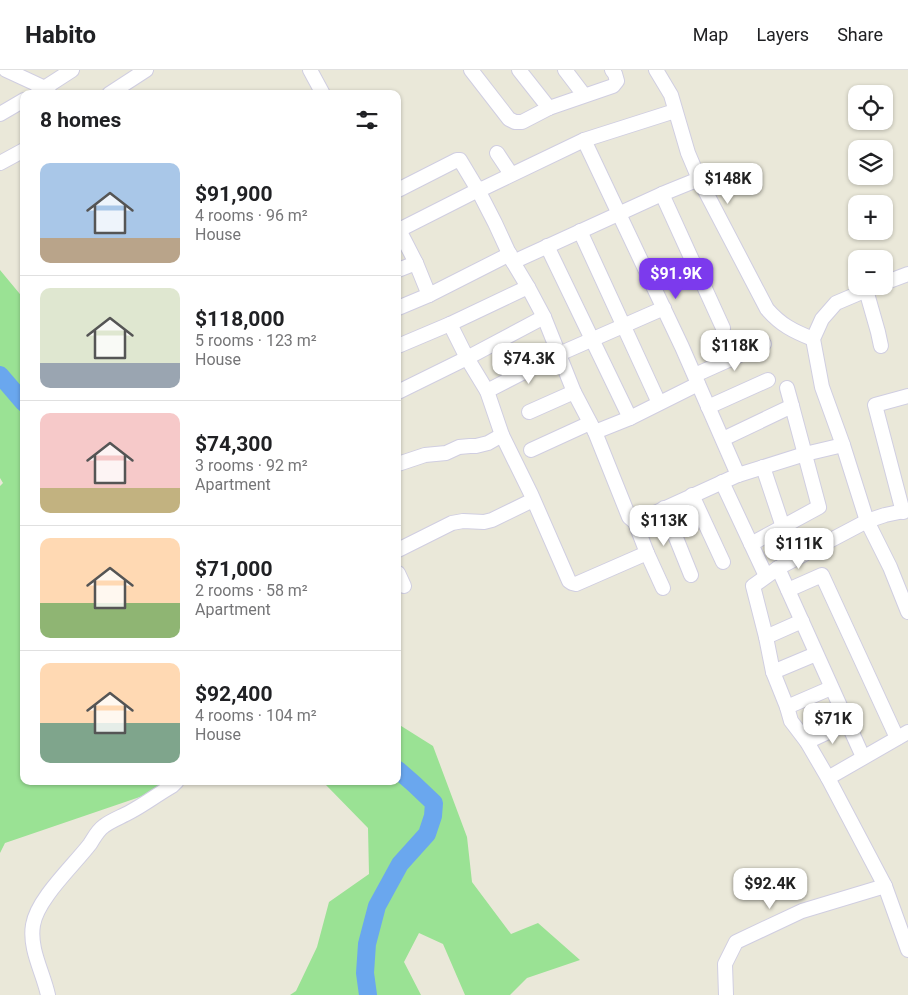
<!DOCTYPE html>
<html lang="en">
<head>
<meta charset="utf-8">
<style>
	:root { --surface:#fff; --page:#f6f6f6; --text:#202124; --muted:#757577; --line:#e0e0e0; --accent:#7c3aed }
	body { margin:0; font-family:Roboto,sans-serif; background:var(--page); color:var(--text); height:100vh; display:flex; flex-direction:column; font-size:19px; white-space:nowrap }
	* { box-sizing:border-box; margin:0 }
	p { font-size:16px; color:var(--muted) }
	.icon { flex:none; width:28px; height:28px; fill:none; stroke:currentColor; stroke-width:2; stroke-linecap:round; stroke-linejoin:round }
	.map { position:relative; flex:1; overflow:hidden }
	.drawer { position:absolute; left:20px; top:20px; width:381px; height:695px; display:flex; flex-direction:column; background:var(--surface); border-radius:10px; box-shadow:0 1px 4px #0004 }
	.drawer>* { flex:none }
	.fabs { position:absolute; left:848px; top:15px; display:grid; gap:10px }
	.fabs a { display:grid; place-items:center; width:45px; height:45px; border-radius:10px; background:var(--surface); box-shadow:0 1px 4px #0004; font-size:25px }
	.price { position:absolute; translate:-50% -42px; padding:0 11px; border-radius:10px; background:#fff; color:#222; font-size:16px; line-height:32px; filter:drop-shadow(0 1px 2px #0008) }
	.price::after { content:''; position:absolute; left:50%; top:30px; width:15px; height:11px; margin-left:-8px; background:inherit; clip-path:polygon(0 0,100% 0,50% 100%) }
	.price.selected { background:var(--accent); color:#fff }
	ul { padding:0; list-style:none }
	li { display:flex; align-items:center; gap:15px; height:125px; padding:0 20px }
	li+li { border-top:1px solid var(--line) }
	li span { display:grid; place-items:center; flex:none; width:140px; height:100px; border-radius:10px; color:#555 }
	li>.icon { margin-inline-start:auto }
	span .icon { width:60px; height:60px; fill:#fffc; stroke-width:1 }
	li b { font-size:21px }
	h2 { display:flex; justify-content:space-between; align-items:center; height:60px; padding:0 20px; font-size:21px }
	header { display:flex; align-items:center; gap:30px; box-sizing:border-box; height:70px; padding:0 25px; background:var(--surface); border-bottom:1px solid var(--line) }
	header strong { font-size:24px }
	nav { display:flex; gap:28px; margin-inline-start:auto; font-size:18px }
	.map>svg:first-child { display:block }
	.green { fill:#9ae294 }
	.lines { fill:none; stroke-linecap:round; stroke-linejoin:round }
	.river { stroke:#6aa7ee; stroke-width:18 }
	.minor-casing { stroke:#d0cee1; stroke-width:16 }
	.minor { stroke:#fff; stroke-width:14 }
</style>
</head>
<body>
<header>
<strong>Habito</strong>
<nav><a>Map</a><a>Layers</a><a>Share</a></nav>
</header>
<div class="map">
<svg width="908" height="925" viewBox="0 0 908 925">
	<rect width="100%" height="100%" fill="#eae8d9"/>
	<g class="green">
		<path d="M0 200 24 229V711H174L172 716 5 773 0 783V416L3 413 0 408Z"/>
		<path d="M398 654 433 676 467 767 472 812 511 864 538 853 580 890 527 908 510 925H465L443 874 419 863 404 892 421 925H290L296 921 317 877 329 832 369 804 368 758 326 715 299 711H398Z"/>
	</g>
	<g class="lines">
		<g class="river">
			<path d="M0 305 24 333"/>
			<path d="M368 925 365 903 367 874 377 836 400 794 427 764 433 746 434 733 414 714 398 700"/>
		</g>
		<defs>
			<g id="minor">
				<path d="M6 0 45 18 50 24"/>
				<path d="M310 0 323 24"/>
				<path d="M471 0 509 49 515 52H522L549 38 613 16 617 11 615 4 612 0"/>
				<path d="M519 0 549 38"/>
				<path d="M565 0 584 25"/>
				<path d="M656 0 671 25 688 83 699 109 767 239C781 255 793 261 813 269"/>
				<path d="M38 22 72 0"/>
				<path d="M109 24 146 0"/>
				<path d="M675 41 584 70 484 118 478 120 495 153 513 192 528 217 544 247 574 322 595 362 629 447 635 452 738 405 805 384 843 375"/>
				<path d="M0 44 24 30"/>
				<path d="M584 70 682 277 738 405"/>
				<path d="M497 83 511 104"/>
				<path d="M0 93 24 80"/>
				<path d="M398 120 457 90H460L478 120 399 160"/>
				<path d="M662 124 723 258"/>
				<path d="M398 158 416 193 429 225 510 184"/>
				<path d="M580 161 659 333"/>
				<path d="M547 176 630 348"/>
				<path d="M513 192 662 124 699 109"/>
				<path d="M398 200 416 193"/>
				<path d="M652 212 693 192"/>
				<path d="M884 213 908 204"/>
				<path d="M876 216 836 233 822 249 813 269 822 317 843 375 867 451 890 497 908 542"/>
				<path d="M528 217 450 254 467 288 487 321 502 365 531 424 569 511 572 513 576 514 647 483"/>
				<path d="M866 220 878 262 881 276"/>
				<path d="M398 238 429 225"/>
				<path d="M398 276 450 254"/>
				<path d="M695 305 764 274"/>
				<path d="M787 318 792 336"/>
				<path d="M487 321 559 284 664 238"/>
				<path d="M398 322 467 288 544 247"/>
				<path d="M708 337 768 310"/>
				<path d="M529 342 574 322"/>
				<path d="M595 362 630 348 698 314"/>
				<path d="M723 369 792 336 819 437 751 474"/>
				<path d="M531 380 590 353"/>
				<path d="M398 394 425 385 446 383 459 377 470 376H476L488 373 502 365"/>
				<path d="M763 397 783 457"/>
				<path d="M722 412 766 506"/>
				<path d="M692 425 723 492"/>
				<path d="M664 438 691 505"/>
				<path d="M908 440 885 445 867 451 778 498 753 516 766 567 773 602 787 637 791 651 807 672 828 708 885 816 908 880"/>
				<path d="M903 442 875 335 908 326"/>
				<path d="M635 452 647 483 663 518"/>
				<path d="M398 480 452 453 463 451 484 452 492 450 533 430"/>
				<path d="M778 498 863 687"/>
				<path d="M398 503 404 516"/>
				<path d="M788 520 822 505 897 668"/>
				<path d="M766 567 802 551"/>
				<path d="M773 602 816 584"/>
				<path d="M787 637 831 618"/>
				<path d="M807 672 847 653"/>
				<path d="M828 708 908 662"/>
				<path d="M48 925C43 902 29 879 33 855 37 829 74 795 90 774 94 768 97 761 104 756 112 750 121 747 130 742 145 734 158 724 172 716L177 711"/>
				<path d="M726 925 725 894 736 872 802 841 885 816"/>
			</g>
		</defs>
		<use href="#minor" class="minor-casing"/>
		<use href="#minor" class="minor"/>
	</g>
</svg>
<div class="fabs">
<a><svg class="icon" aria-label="locate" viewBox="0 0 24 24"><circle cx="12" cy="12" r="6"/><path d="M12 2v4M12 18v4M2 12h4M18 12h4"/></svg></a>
<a><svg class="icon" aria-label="layers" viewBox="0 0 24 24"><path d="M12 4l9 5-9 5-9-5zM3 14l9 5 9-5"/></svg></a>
<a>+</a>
<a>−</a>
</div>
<b class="price" style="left:728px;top:135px">$148K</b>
<b class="price selected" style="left:676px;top:230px">$91.9K</b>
<b class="price" style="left:735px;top:302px">$118K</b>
<b class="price" style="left:529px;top:315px">$74.3K</b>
<b class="price" style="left:664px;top:477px">$113K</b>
<b class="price" style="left:799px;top:500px">$111K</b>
<b class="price" style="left:833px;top:675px">$71K</b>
<b class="price" style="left:770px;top:840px">$92.4K</b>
<section class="drawer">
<h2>8 homes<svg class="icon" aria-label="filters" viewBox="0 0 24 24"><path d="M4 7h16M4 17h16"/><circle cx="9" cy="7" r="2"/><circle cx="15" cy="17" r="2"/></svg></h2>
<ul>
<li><span style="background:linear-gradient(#a9c7e8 75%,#b9a48a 0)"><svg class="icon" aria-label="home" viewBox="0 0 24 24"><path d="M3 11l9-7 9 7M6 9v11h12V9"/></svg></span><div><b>$91,900</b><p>4 rooms · 96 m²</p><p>House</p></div></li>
<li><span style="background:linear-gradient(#dfe7d0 75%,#9aa5b1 0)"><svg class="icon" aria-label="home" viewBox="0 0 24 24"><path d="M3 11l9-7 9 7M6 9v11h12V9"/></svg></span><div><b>$118,000</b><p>5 rooms · 123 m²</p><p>House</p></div></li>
<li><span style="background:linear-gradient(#f6c9c9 75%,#c2b280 0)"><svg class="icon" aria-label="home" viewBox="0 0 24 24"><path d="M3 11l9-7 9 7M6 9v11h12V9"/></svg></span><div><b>$74,300</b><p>3 rooms · 92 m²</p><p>Apartment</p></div></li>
<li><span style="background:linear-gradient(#ffd9b3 65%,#8fb573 0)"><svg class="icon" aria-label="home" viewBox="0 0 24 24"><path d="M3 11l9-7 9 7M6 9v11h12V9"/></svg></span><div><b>$71,000</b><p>2 rooms · 58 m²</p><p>Apartment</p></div></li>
<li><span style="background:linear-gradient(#ffd9b3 60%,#7fa58c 0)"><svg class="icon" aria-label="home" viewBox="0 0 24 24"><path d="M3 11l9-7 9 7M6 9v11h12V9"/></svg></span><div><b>$92,400</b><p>4 rooms · 104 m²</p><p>House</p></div></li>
</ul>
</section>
</div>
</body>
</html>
